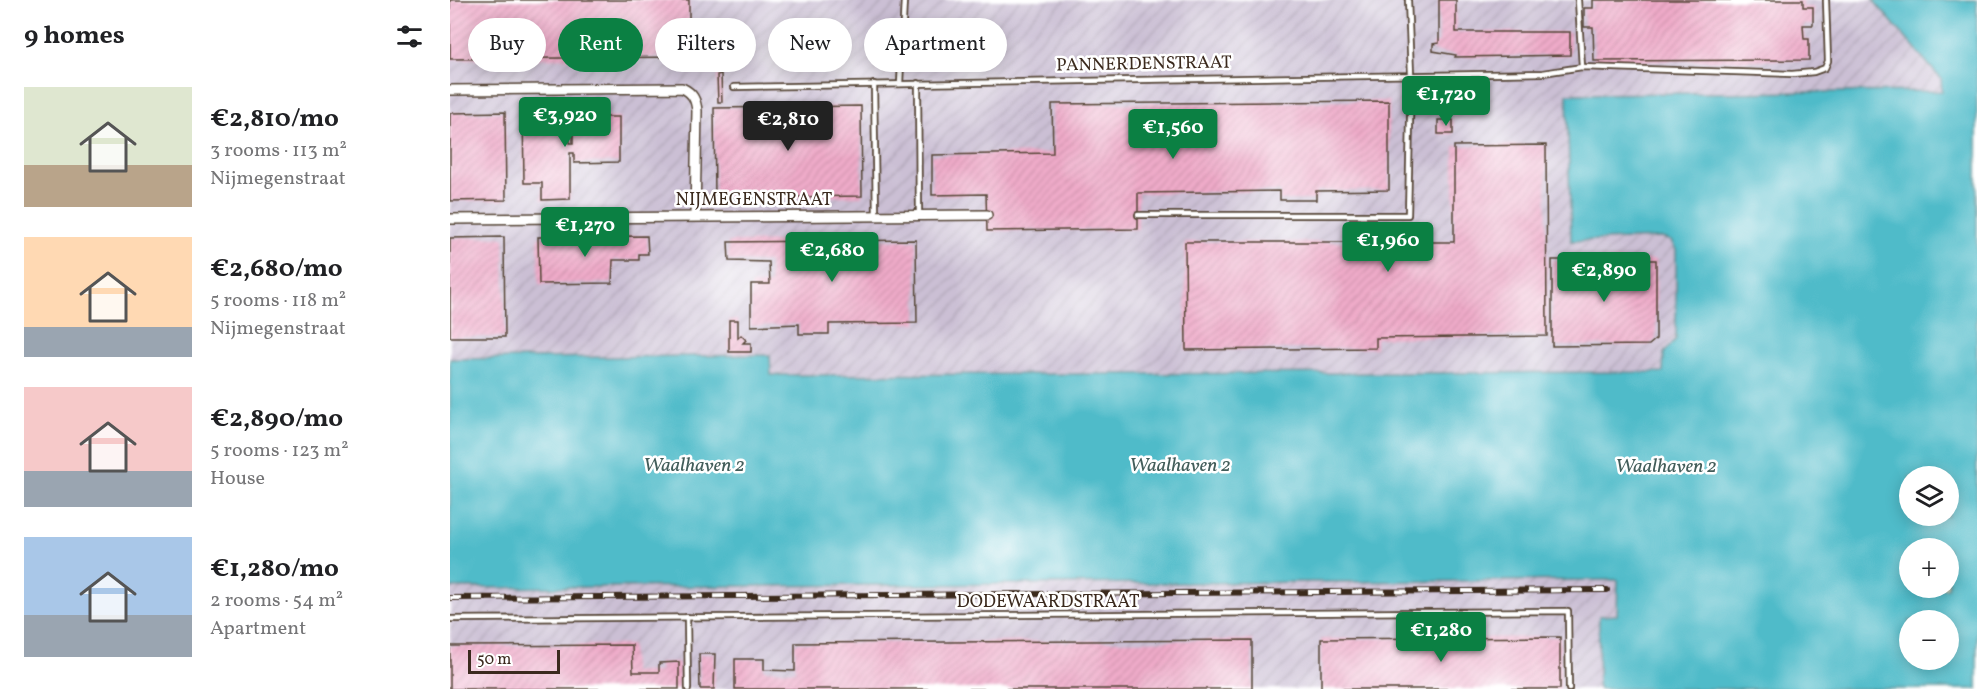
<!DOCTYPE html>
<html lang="en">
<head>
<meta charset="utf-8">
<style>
	:root { --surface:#fff; --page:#f6f6f6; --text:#202124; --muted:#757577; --accent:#0b8043 }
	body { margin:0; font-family:Vollkorn,serif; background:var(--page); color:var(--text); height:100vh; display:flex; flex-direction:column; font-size:22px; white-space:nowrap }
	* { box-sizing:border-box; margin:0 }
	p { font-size:20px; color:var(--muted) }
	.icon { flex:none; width:33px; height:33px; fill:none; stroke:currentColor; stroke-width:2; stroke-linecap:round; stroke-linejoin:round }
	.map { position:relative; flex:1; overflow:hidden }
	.side { display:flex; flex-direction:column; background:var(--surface); width:450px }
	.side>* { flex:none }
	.banner { position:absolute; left:18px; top:18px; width:570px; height:54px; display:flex; gap:12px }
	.buttons { position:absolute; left:1449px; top:466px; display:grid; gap:12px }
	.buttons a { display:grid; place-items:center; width:60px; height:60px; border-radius:50%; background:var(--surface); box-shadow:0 3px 15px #0003; font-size:30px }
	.scale { position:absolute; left:18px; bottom:15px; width:92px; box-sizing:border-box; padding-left:6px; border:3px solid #3b2a1e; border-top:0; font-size:16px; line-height:21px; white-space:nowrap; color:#3b2a1e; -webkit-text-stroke:4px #fff; paint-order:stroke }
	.price { position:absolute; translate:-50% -51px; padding:0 14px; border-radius:6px; background:var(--accent); color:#fff; font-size:20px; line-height:39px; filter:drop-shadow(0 2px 3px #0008) }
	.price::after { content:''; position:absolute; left:50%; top:36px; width:18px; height:14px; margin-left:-9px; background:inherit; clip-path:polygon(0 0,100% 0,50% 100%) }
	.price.selected { background:#222; color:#fff }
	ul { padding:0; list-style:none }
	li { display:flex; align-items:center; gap:18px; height:150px; padding:0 24px }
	li span { display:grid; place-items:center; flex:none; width:168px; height:120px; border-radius:0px; color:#555 }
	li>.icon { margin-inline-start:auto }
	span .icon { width:72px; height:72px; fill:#fffc; stroke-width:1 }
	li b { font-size:26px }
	h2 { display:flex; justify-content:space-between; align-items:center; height:72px; padding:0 24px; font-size:26px }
	.chip { padding:0 21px; border-radius:27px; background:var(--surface); box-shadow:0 3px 15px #0003; font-size:21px; line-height:54px }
	.chip.selected { background:var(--accent); color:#fff }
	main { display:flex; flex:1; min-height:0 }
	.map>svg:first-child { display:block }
	.industrial { fill:url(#industrial-furrows) }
	.water { fill:#4fbbc9; stroke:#457274; stroke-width:1.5; fill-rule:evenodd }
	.building { fill:url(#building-hatch) }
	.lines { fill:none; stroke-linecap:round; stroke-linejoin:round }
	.service-casing { stroke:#554536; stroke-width:8 }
	.minor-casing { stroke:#554536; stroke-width:12 }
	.service { stroke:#fff; stroke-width:4.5 }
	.minor { stroke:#fff; stroke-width:9 }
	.rail-casing { stroke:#3b2a1e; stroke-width:6 }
	.rail { stroke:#fff; stroke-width:4; stroke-dasharray:11; stroke-linecap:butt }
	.labels { text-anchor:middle; stroke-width:5; stroke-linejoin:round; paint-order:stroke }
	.street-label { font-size:18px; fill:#3b2a1e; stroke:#fff }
	.water-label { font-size:20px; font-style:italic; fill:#425d5a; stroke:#fff }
</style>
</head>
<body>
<main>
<section class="side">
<h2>9 homes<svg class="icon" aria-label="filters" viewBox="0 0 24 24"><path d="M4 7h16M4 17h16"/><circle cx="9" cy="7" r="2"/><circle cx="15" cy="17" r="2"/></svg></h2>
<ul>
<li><span style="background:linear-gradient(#dfe7d0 65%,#b9a48a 0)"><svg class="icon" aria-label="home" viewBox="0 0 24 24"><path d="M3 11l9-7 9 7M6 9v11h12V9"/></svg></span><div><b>€2,810/mo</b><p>3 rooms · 113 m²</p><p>Nijmegenstraat</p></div></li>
<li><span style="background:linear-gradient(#ffd9b3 75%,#9aa5b1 0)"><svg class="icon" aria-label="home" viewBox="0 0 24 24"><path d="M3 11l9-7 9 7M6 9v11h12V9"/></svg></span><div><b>€2,680/mo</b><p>5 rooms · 118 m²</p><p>Nijmegenstraat</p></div></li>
<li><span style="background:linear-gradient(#f6c9c9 70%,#9aa5b1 0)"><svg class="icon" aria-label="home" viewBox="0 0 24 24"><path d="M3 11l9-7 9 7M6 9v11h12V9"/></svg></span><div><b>€2,890/mo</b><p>5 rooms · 123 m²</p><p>House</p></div></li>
<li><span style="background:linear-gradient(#a9c7e8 65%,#9aa5b1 0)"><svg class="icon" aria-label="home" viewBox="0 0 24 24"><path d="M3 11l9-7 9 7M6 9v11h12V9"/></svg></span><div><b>€1,280/mo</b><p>2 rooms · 54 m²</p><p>Apartment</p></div></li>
</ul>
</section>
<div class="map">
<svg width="1527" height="689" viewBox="0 0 1527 689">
	<defs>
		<pattern id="industrial-furrows" width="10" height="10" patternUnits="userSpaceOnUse" patternTransform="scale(1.5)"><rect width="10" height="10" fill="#cbbfd4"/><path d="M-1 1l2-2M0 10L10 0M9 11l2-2" fill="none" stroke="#afa4b6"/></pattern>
		<pattern id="building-hatch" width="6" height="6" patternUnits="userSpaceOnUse" patternTransform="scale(1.5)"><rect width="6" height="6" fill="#efabc9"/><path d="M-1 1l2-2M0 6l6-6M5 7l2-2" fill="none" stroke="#ce93ac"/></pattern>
	</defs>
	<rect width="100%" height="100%" fill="#fff"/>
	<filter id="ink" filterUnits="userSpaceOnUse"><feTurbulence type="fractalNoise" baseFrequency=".0167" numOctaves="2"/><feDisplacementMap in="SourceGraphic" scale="12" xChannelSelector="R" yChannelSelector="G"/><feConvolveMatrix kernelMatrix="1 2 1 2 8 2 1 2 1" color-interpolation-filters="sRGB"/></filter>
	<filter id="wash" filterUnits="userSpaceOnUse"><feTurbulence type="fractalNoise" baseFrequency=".008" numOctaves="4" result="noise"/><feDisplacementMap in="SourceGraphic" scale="24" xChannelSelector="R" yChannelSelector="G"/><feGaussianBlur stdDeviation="1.35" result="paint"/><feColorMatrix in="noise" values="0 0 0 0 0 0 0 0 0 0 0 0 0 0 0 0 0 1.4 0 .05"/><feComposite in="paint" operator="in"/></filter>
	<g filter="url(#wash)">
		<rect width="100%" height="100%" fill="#e7e0bc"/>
		<g class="industrial">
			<path d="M0 0H1436L1507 84 1234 221 1239 381 0 382Z"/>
			<path d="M1179 567 1178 689H0V570Z"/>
		</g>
		<path class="water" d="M1423 0H1527V689H1148L1149 616 1167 615 1168 580 0 588V359L314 355H320L321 375 1213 372 1214 353 1226 339V250L1221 241 1212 238 1121 241 1117 94 1492 91 1491 79ZM1460 477H1498V516H1460ZM1460 549H1498V588H1460ZM1460 621H1498V660H1460Z"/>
		<g id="blocks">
			<g class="building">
				<path d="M0 0H239V57L0 59Z"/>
				<path d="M989 0H1006V32H1120V55L1005 57 1006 55 983 51V44L989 43Z"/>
				<path d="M1143 0H1353V7H1363V25H1353L1354 39H1359V60L1144 61 1143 27H1134V8H1143Z"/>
				<path d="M271 74 272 102H268L267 75Z"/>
				<path d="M939 101V190L866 191V200H830V191L688 193V229L537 231 536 194 482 195V155L603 153 602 104Z"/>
				<path d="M411 106 412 196 265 198 264 108Z"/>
				<path d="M119 110 120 143H123V117H169V162L124 163V153H120V199L92 200V183H74L73 111Z"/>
				<path d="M55 112 56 200 0 201V113Z"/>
				<rect x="988" y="120" width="15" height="14"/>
				<path d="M1096 145 1097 336 926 338V348L736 350 735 242H1004V146Z"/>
				<path d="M197 236 198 254H189V260H163L162 283 89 284 88 237Z"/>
				<path d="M54 237 55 337H0V238Z"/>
				<path d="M466 240 467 323 379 324V334H349V324L301 326V284H320L319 262 279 261 278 242Z"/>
				<path d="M1102 260H1206V339L1199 345 1102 346Z"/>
				<path d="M279 320H288V338L291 335 296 340 293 343H301V352H279Z"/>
				<path d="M1110 637V689H871V639Z"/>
				<path d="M802 640V689H285V659H314V670L345 671V643Z"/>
				<path d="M182 645 183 672H209V663L229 662V689H0V646Z"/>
				<path d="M249 654H265L264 689H250Z"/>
			</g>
		</g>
	</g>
	<g filter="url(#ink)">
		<use href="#blocks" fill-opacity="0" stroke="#554536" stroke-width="1.5"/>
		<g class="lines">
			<defs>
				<g id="service">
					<path d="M1128 0 1132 67"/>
					<path d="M468 83 469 215"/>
					<path d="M424 84 426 215"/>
					<path d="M450 84 454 0"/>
					<path d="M284 87 1093 73 1132 67 1342 74 1364 72 1375 68 1378 61 1376 0"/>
					<path d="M688 215H958L961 74 958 0"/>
					<path d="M237 617 238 689"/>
					<path d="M0 619 1118 611 1119 689"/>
				</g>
				<g id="minor">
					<path d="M0 90 232 88C243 93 246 100 247 111L245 216"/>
					<path d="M0 219 537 215"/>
				</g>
			</defs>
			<use href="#service" class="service-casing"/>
			<use href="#minor" class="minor-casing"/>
			<use href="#service" class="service"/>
			<use href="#minor" class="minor"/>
			<defs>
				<path id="rail" d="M0 598 1157 590"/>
			</defs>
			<use href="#rail" class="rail-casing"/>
			<use href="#rail" class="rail"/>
		</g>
	</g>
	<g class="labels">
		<g class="street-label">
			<text transform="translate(694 63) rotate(-1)" y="6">PANNERDENSTRAAT</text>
			<text x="304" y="205">NIJMEGENSTRAAT</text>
			<text x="598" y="607">DODEWAARDSTRAAT</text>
		</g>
		<g class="water-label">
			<text x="244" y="471">Waalhaven 2</text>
			<text x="730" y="471">Waalhaven 2</text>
			<text x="1216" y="472">Waalhaven 2</text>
		</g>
	</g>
</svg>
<div class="buttons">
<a><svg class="icon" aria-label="layers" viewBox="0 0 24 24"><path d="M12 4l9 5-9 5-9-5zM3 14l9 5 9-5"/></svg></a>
<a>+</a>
<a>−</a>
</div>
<div class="scale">50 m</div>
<b class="price" style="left:996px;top:127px">€1,720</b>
<b class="price" style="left:115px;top:148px">€3,920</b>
<b class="price selected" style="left:338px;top:152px">€2,810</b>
<b class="price" style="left:723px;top:160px">€1,560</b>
<b class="price" style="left:135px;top:258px">€1,270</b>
<b class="price" style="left:938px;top:273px">€1,960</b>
<b class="price" style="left:382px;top:283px">€2,680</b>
<b class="price" style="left:1154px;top:303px">€2,890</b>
<b class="price" style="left:991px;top:663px">€1,280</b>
<div class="banner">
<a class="chip">Buy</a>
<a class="chip selected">Rent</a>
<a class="chip">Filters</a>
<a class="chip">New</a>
<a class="chip">Apartment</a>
</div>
</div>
</main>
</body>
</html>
